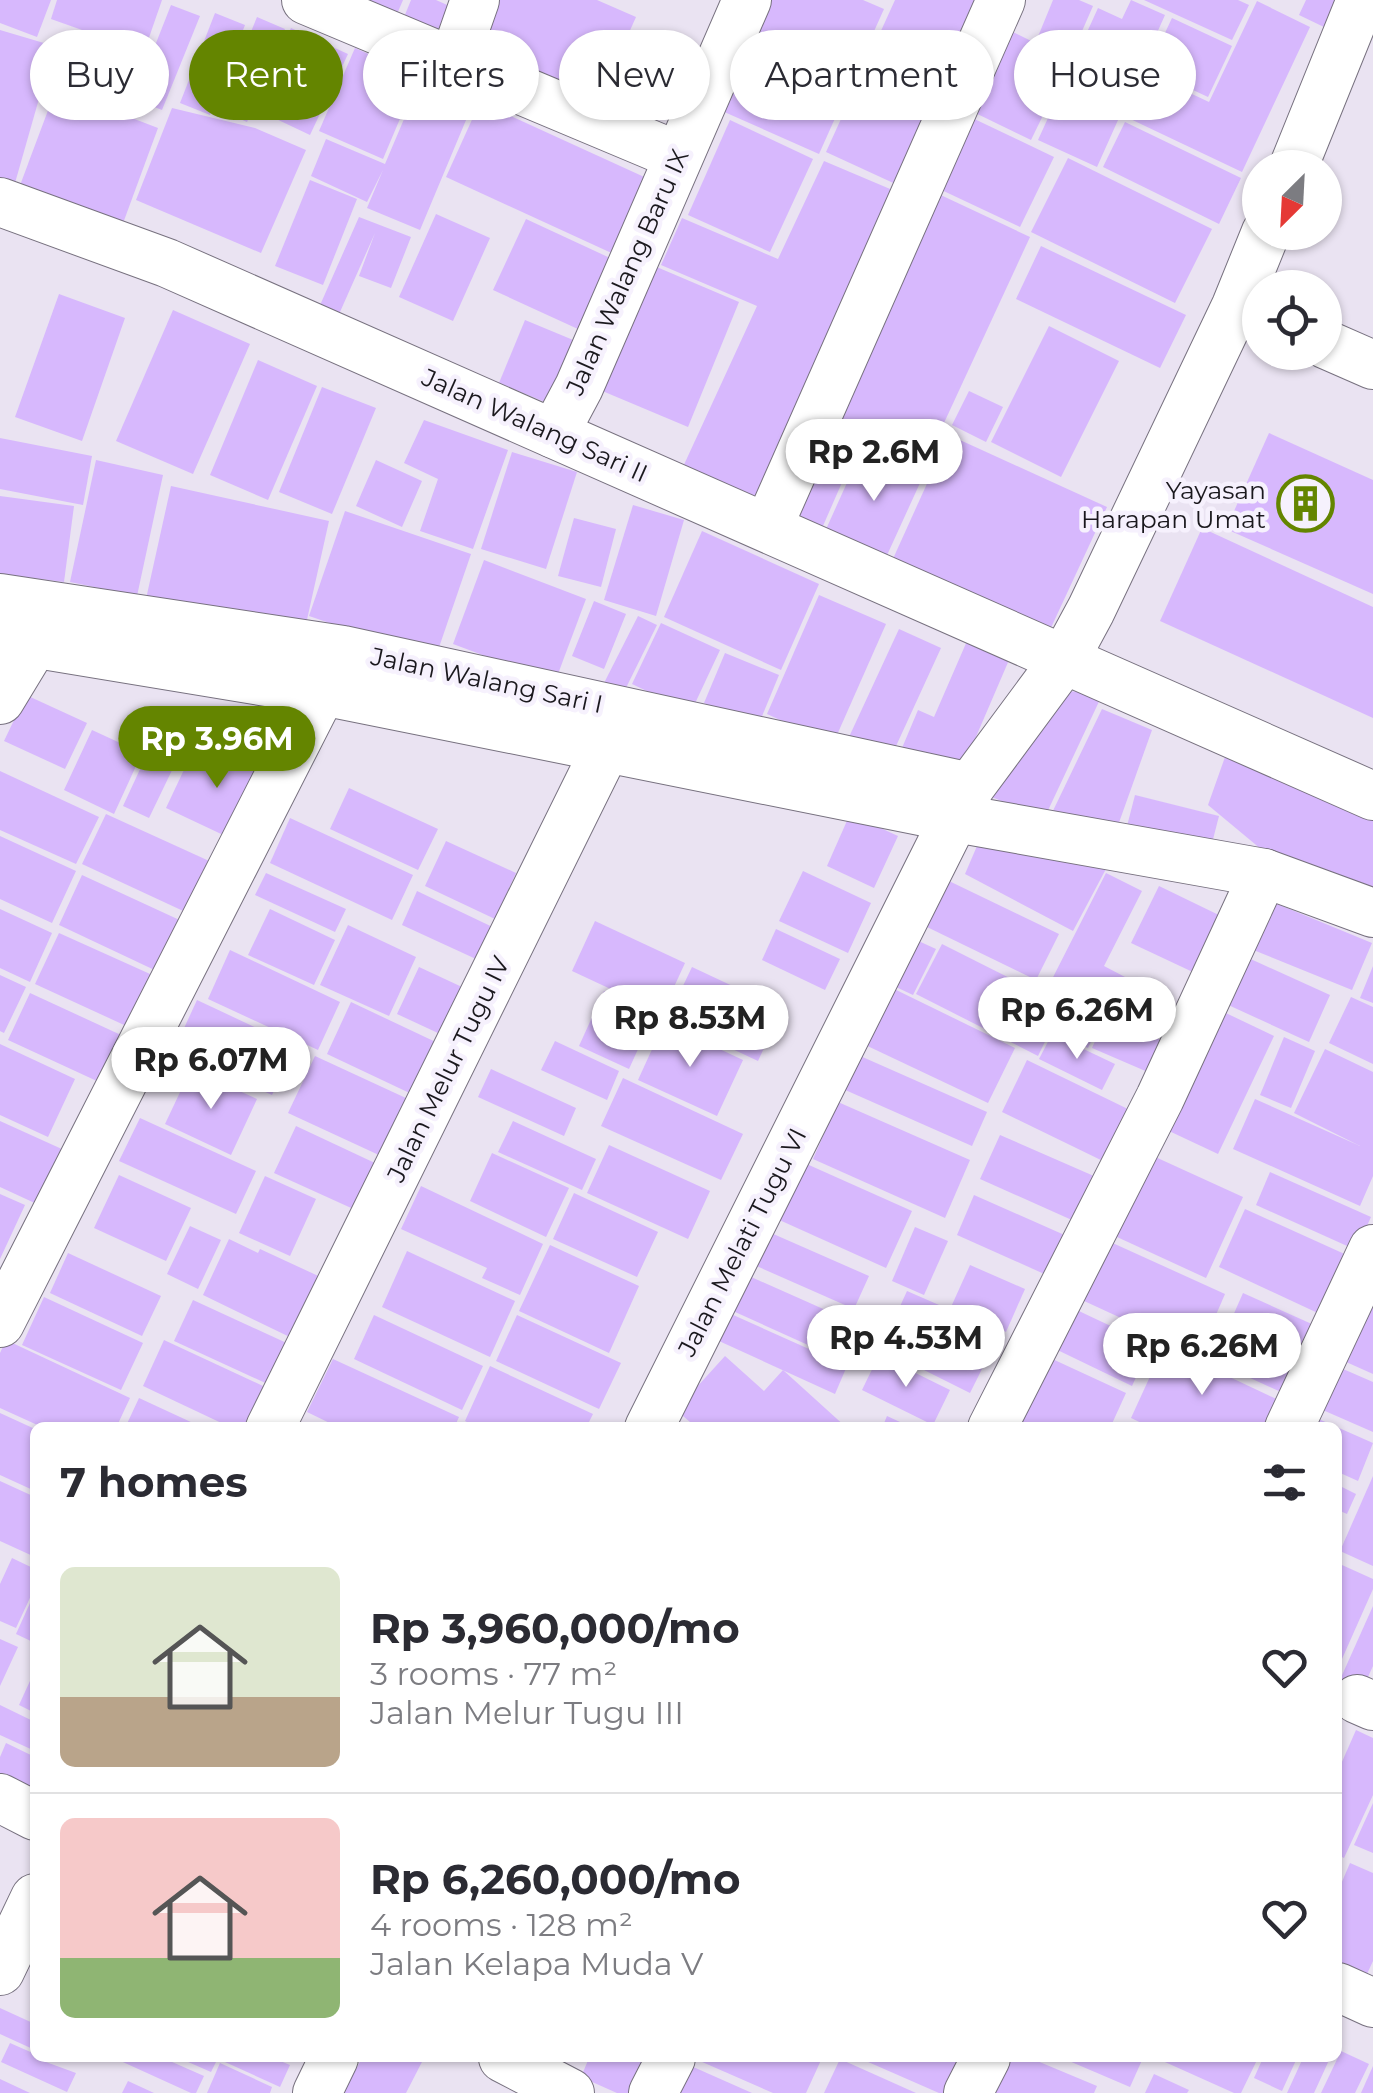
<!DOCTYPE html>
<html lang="en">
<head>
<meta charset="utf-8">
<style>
	:root { --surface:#fff; --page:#f7f7f7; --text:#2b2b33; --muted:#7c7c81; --line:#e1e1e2; --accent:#648500 }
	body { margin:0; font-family:Montserrat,sans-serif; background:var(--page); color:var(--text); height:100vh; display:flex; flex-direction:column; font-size:38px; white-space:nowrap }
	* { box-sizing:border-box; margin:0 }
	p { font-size:32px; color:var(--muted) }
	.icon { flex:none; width:55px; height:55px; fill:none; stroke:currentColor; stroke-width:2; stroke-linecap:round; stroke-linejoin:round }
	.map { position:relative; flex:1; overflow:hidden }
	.panel { position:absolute; left:30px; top:1422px; width:1312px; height:640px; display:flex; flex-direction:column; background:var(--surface); border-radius:15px; box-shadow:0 2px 8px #0004 }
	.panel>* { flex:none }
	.hud { position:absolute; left:30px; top:30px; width:1315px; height:90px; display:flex; gap:20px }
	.needle { width:65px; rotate:204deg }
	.controls { position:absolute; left:1242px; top:150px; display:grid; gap:20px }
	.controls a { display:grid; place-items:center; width:100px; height:100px; border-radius:50%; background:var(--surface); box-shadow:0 2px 8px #0004; font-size:50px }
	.price { position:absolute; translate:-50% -85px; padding:0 22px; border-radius:35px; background:#fff; color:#222; font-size:32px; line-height:65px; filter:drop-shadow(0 2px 5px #0008) }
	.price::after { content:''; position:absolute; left:50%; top:60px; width:30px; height:22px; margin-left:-15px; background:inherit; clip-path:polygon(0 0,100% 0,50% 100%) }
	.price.current { background:var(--accent); color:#fff }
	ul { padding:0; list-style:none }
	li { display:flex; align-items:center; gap:30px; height:250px; padding:0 30px }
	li+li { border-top:2px solid var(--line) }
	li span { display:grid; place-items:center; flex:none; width:280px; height:200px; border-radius:15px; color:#555 }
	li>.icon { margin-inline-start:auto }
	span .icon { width:120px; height:120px; fill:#fffc; stroke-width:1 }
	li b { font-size:42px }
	h2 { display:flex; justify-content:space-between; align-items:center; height:120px; padding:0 30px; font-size:42px }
	.chip { padding:0 35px; border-radius:45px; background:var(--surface); box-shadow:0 2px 8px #0004; font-size:35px; line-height:90px }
	.chip.current { background:var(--accent); color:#fff }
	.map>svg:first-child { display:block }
	.building { fill:#d7b8fd }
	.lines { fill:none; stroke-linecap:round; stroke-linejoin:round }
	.street-casing { stroke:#77717f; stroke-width:50 }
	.street { stroke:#fff; stroke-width:48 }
	.labels { text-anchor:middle; stroke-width:9; stroke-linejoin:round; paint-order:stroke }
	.street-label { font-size:25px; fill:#1a181d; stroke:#f6f1fd }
	.poi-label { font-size:25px; fill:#1a181d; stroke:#f6f1fd; text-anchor:end }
</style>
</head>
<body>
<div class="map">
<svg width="1373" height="2093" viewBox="0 0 1373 2093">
	<rect width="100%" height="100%" fill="#eae3f2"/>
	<g class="building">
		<path d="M0 0H51L37 37 0 23Z"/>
		<path d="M57 0H162L144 52 51 19Z"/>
		<path d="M363 0H403L397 14Z"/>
		<path d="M411 0H436L454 8 436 49 398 32Z"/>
		<path d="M493 0H597L636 17 594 111 469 55Z"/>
		<path d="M761 0H863L884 9 819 154 713 107Z"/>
		<path d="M895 0H986L902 187 826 152Z"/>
		<path d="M1053 0H1079L1093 6 1072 54 1037 39Z"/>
		<path d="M1131 0 1165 15 1097 167 1038 140 1098 8 1122 19Z"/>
		<path d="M1144 0H1238L1249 5 1232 40Z"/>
		<path d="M1306 0H1340L1326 28 1299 15Z"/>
		<path d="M1257 1 1310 27 1242 172 1124 116 1145 72 1209 102Z"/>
		<path d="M171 5 200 16 162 110 134 99Z"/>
		<path d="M215 13 245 25 210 115 180 103Z"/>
		<path d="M257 17 285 29 259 95 291 28 348 54 310 135 253 108 247 122 219 110Z"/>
		<path d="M1172 18 1232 46 1208 97 1148 69Z"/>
		<path d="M1003 27 1070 60 1031 140 963 107Z"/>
		<path d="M0 30 54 46 15 183 0 179Z"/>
		<path d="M64 32 144 61 128 106 48 77Z"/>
		<path d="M355 48 418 76 383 159 319 131Z"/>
		<path d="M421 79 474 101 420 230 367 208 383 170 367 202 311 176 326 139 385 164Z"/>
		<path d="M56 89 158 128 122 226 19 188Z"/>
		<path d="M480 102 653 181 618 256 446 177Z"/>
		<path d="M172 108 255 128 306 150 261 253 136 200Z"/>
		<path d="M966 115 1054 157 1020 227 933 186Z"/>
		<path d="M730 120 813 159 770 252 688 215Z"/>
		<path d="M1125 122 1241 178 1219 224 1103 167Z"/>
		<path d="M1068 158 1212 229 1175 303 1031 232Z"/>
		<path d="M824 161 909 197 768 509 682 469 757 306 661 265 682 218 778 259Z"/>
		<path d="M310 180 357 199 323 285 275 266Z"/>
		<path d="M930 190 1030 237 925 464 825 418Z"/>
		<path d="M436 214 490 238 453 321 399 297Z"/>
		<path d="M359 217 411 237 391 288 359 276 375 233 336 321 317 312Z"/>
		<path d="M526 219 623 264 591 335 493 290Z"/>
		<path d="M1041 246 1186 315 1160 368 1016 299Z"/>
		<path d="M652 265 739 302 688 427 600 390Z"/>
		<path d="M59 294 125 318 82 441 15 417Z"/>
		<path d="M173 310 250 344 193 474 116 441Z"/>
		<path d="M525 320 578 342 552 405 499 383Z"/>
		<path d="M1049 326 1119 361 1061 477 991 442Z"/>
		<path d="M258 360 317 386 268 500 210 475Z"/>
		<path d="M322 387 376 408 332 514 279 492Z"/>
		<path d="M969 391 1003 407 986 442 952 425Z"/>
		<path d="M424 420 508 450 473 549 420 531 438 479 404 463Z"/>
		<path d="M823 423 861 439 819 535 782 519Z"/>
		<path d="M1269 433 1373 480V594L1226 529Z"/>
		<path d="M949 435 1107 507 1049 632 892 561Z"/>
		<path d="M0 438 92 456 83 505 0 489Z"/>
		<path d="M864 445 925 472 883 564 823 536Z"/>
		<path d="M512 452 577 472 546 569 481 549Z"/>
		<path d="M96 460 163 475 137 596 70 582Z"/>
		<path d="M376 460 422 481 402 527 356 506Z"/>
		<path d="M171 486 329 521 304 633 146 599Z"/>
		<path d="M0 496 74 506 64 582 0 574Z"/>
		<path d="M633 505 684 520 656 616 604 600Z"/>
		<path d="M345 511 471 554 435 659 309 616Z"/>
		<path d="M574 518 616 529 601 587 558 576Z"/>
		<path d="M1202 528 1373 607V718L1160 621Z"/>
		<path d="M702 531 819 584 781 670 664 617Z"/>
		<path d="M484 560 586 599 555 682 453 644Z"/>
		<path d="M819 595 886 624 833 744 767 714Z"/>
		<path d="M594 601 626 614 604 669 572 656Z"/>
		<path d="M638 616 657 625 622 696 602 687Z"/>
		<path d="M661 623 720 650 691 712 632 684Z"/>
		<path d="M899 629 941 648 891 757 849 737Z"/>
		<path d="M967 641 1009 660 957 781 902 748 918 710 934 717Z"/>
		<path d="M725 653 779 675 758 726 704 703Z"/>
		<path d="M1065 691 1103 693 1044 819 987 795Z"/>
		<path d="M26 695 87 723 65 769 4 741Z"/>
		<path d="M1102 709 1152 730 1116 831 1050 817Z"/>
		<path d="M92 730 142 753 114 814 64 790Z"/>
		<path d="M198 740 268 773 236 841 166 808Z"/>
		<path d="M148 752 175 764 149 818 123 806Z"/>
		<path d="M1225 757 1373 812V896L1274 860 1208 805Z"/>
		<path d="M0 771 99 817 76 864 0 830Z"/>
		<path d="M349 788 438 829 418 870 330 829Z"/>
		<path d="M1135 795 1219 816 1210 851 1126 830Z"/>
		<path d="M106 814 218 865 194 916 82 864Z"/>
		<path d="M850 814 898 836 874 888 827 866Z"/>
		<path d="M290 818 413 875 392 920 270 863Z"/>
		<path d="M0 836 76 871 52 923 0 899Z"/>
		<path d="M446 841 516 873 495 919 425 886Z"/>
		<path d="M977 846 1107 867 1073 931 965 874Z"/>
		<path d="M803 871 871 903 848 953 779 921Z"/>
		<path d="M266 873 346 909 335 932 255 895Z"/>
		<path d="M1106 873 1142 891 1104 966 1165 998 1149 1030 1086 998 1081 1009 1046 991Z"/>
		<path d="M82 875 186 923 163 974 59 925Z"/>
		<path d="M949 881 1059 934 1036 980 927 927Z"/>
		<path d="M1159 886 1225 918 1197 974 1131 943Z"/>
		<path d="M417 891 503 932 489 965 402 925Z"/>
		<path d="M1265 899 1372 943 1352 990 1246 947Z"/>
		<path d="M0 909 52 933 30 982 0 968Z"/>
		<path d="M270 909 335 940 314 985 248 955Z"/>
		<path d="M595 921 685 963 662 1013 572 971Z"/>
		<path d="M348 925 416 957 389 1016 320 985Z"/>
		<path d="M776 929 840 959 825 990 762 960Z"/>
		<path d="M59 933 159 978 135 1030 35 984Z"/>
		<path d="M901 933 936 949 913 995 879 979Z"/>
		<path d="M942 944 1063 1005 1038 1056 916 994Z"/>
		<path d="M230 950 340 1002 318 1050 208 999Z"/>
		<path d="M1233 951 1330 995 1309 1042 1213 998Z"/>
		<path d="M1373 966V1003L1360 998Z"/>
		<path d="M419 967 475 993 453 1040 397 1014Z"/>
		<path d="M692 967 775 1006 764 1028 681 990Z"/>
		<path d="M0 975 26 987 4 1033 0 1031Z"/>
		<path d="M886 985 1015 1048 988 1103 859 1042Z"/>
		<path d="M604 991 654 1014 629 1069 579 1046Z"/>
		<path d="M30 993 134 1041 112 1088 8 1040Z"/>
		<path d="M675 993 769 1037 758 1061 664 1017Z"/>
		<path d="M1351 997 1373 1007V1064L1329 1043Z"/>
		<path d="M197 1000 295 1046 272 1095 174 1050Z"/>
		<path d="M351 1002 442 1045 418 1097 327 1054Z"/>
		<path d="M1207 1004 1274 1036 1218 1154 1152 1123Z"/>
		<path d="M1069 1006 1101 1021 1088 1048 1055 1032Z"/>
		<path d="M1106 1016 1170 1044 1157 1076 1092 1048Z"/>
		<path d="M664 1023 743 1060 717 1116 638 1080Z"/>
		<path d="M1052 1034 1115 1064 1102 1090 1039 1059Z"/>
		<path d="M1284 1037 1315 1051 1291 1108 1260 1095Z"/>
		<path d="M555 1041 619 1071 607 1100 541 1070Z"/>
		<path d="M0 1044 75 1079 48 1137 0 1115Z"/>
		<path d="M1325 1049 1373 1072V1176L1360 1206 1233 1149 1255 1099 1360 1146 1294 1113Z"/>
		<path d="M858 1055 987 1112 972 1146 843 1089Z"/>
		<path d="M315 1056 421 1105 394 1162 288 1113Z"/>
		<path d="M1027 1060 1132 1111 1107 1163 1002 1112Z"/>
		<path d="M191 1069 257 1099 231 1155 165 1124Z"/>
		<path d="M491 1069 576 1108 564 1136 478 1097Z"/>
		<path d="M623 1078 743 1134 721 1180 601 1126Z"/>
		<path d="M838 1102 970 1160 945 1218 813 1159Z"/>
		<path d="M140 1118 256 1171 236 1214 119 1161Z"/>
		<path d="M0 1121 64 1150 39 1205 0 1187Z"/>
		<path d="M513 1121 596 1159 582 1190 498 1152Z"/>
		<path d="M296 1126 392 1171 371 1217 274 1173Z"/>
		<path d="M1000 1135 1103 1180 1083 1225 980 1179Z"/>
		<path d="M609 1145 710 1191 688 1239 587 1193Z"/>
		<path d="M1140 1150 1243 1197 1206 1278 1104 1231Z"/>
		<path d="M492 1153 569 1188 546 1237 470 1201Z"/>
		<path d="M791 1157 912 1211 886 1268 766 1214Z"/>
		<path d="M1270 1172 1371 1217 1356 1250 1256 1205Z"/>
		<path d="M119 1175 191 1208 166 1261 94 1228Z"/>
		<path d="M265 1176 316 1199 290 1256 239 1233Z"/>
		<path d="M421 1186 543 1244 520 1295 482 1278 487 1268 401 1229Z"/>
		<path d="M574 1193 658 1232 637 1277 553 1239Z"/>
		<path d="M0 1194 25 1205 0 1259Z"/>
		<path d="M974 1195 1069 1237 1051 1277 957 1235Z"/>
		<path d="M1245 1209 1349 1256 1322 1315 1219 1267Z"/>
		<path d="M190 1226 221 1240 198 1289 167 1274Z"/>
		<path d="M915 1227 948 1241 924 1295 892 1281Z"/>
		<path d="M760 1228 869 1276 854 1309 745 1261Z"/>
		<path d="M1095 1235 1225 1294 1199 1354 1069 1294Z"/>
		<path d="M229 1239 258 1253 260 1249 327 1280 298 1341 203 1295Z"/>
		<path d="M550 1245 639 1286 609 1353 519 1311Z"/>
		<path d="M407 1251 515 1301 490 1357 382 1307Z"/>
		<path d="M68 1253 161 1296 142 1336 50 1293Z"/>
		<path d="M970 1265 1025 1289 1006 1332 951 1307Z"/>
		<path d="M740 1272 866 1328 850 1364 724 1307Z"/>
		<path d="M907 1291 978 1322 969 1343 990 1353 970 1393 922 1369 929 1357 886 1337Z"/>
		<path d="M1373 1292V1374L1335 1357Z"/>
		<path d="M1243 1293 1314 1325 1283 1393 1213 1361Z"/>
		<path d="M44 1297 143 1343 121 1390 22 1345Z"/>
		<path d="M193 1300 291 1345 272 1386 174 1341Z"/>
		<path d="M1064 1304 1151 1345 1132 1386 1045 1344Z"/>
		<path d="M731 1314 847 1366 835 1394 719 1341Z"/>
		<path d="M374 1315 483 1366 462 1410 354 1359Z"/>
		<path d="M517 1315 621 1363 599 1409 496 1361Z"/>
		<path d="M6 1340 130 1398 116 1428H44L0 1408V1353Z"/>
		<path d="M164 1340 278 1393 262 1428H232L143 1386Z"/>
		<path d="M1164 1346 1287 1404 1276 1428H1152L1131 1418Z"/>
		<path d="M1035 1351 1126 1393 1110 1428H1034L1006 1414Z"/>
		<path d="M879 1355 950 1390 933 1425 862 1390Z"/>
		<path d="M725 1356 764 1391 783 1370 847 1428H697L676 1410Z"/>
		<path d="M333 1359 459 1417 454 1428H340L307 1412Z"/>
		<path d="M1327 1362 1373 1382V1432L1309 1404Z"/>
		<path d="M490 1366 593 1414 586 1428H479L465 1421Z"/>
		<path d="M139 1398 193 1423 190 1428H125Z"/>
		<path d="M0 1413 35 1429V1491L0 1475Z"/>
		<path d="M1305 1413 1373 1443 1358 1481 1338 1472V1428H1299Z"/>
		<path d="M887 1416 913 1428H882Z"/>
		<path d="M1373 1476V1566L1340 1551Z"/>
		<path d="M0 1481 35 1497V1557L0 1541Z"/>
		<path d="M1338 1485 1356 1494 1347 1514 1338 1510Z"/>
		<path d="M12 1558 35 1569V1587L16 1628 0 1621V1584Z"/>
		<path d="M1342 1565 1373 1579V1589L1338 1668V1575Z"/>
		<path d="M35 1592V1643L16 1634Z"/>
		<path d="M1373 1606V1666L1361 1692 1339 1682Z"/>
		<path d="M0 1639 18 1647 0 1686Z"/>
		<path d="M35 1670V1713L19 1705Z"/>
		<path d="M0 1705 35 1722V1751L0 1735Z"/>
		<path d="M1356 1730 1373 1738V1795L1344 1858 1338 1855V1771Z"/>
		<path d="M6 1743 35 1757V1803L0 1787V1757Z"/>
		<path d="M1373 1803V1853L1354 1845Z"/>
		<path d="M1350 1863 1373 1873V1961L1360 1989 1338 1979V1891Z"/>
		<path d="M0 2008 35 2024V2050L0 2034Z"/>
		<path d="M10 2043 35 2054V2058L76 2073 67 2092 1 2062Z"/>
		<path d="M1341 2051 1369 2064 1355 2093H1321Z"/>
		<path d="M114 2058H163L204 2076 196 2093H191Z"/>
		<path d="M179 2058H218L211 2072Z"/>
		<path d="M227 2058H273L290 2065 280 2087 225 2062Z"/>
		<path d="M362 2058H424L406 2093H343Z"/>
		<path d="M589 2058H653L637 2093H617L581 2077Z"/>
		<path d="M693 2058H822L806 2093H773Z"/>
		<path d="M859 2058H977L961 2093H939Z"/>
		<path d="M1007 2058H1030L1097 2086 1094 2093H991Z"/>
		<path d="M1062 2058H1143L1130 2087Z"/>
		<path d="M1156 2058H1258L1241 2093H1234Z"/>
		<path d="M1263 2058H1297L1282 2091 1254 2078Z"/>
		<path d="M1303 2058H1330L1314 2093H1287Z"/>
		<path d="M840 2059 916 2093H824Z"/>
		<path d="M682 2062 752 2093H668Z"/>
		<path d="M220 2063 272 2087 270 2093H207Z"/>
		<path d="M1373 2066V2093H1361Z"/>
		<path d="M1154 2074 1189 2090 1187 2093H1145Z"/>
		<path d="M0 2079 30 2093H0Z"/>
		<path d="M128 2081 154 2093H122Z"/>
	</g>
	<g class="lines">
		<defs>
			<g id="street">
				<path d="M306 0 678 156"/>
				<path d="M454 60 475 0"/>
				<path d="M1293 168 1361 0"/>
				<path d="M0 202 167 263 1373 796"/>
				<path d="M1325 344 1373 365"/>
				<path d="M554 434 579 387 747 0"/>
				<path d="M768 527 1001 0"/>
				<path d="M0 598 343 650 970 787"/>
				<path d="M0 638 322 691 955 818 1264 873 1373 913"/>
				<path d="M0 700 34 644 37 618"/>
				<path d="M0 1323 335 666"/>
				<path d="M270 1428 619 722"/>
				<path d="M649 1428 970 787 1064 660 1091 610 1236 306 1266 232"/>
				<path d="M992 1428 1160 1098 1264 873"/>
				<path d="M1289 1428 1373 1249"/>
				<path d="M1357 1699 1373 1706"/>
				<path d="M0 1798 35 1816"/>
				<path d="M0 1971 35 1898"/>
				<path d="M1338 1987 1373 2003"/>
				<path d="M503 2058 570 2093"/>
				<path d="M317 2093 334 2058"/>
				<path d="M653 2093 671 2058"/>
				<path d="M968 2093 986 2058"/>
			</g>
		</defs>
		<use href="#street" class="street-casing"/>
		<use href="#street" class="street"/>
	</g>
	<defs>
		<symbol id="building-ring" viewBox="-11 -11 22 22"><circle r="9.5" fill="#f6f1fd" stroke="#648500" stroke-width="1.5"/><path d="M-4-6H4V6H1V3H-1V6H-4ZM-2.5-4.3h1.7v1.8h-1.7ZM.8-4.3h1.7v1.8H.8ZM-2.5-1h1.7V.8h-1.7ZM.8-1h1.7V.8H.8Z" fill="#648500"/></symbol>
	</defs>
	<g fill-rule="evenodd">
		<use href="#building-ring" x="1274" y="472" width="63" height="63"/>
	</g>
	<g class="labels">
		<g class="street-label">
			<text transform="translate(627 272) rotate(-66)" y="9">Jalan Walang Baru IX</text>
			<text transform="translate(535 425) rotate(24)" y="9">Jalan Walang Sari II</text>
			<text transform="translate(487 680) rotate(12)" y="9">Jalan Walang Sari I</text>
			<text transform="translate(448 1069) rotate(-64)" y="9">Jalan Melur Tugu IV</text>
			<text transform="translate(742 1242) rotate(-63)" y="9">Jalan Melati Tugu VI</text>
		</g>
		<g class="poi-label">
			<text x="1266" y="499">Yayasan<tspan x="1266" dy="29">Harapan Umat</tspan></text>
		</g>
	</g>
</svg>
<div class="controls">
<a><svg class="needle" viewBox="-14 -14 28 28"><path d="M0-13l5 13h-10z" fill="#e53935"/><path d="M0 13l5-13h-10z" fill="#7c7c81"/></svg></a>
<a><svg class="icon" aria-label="locate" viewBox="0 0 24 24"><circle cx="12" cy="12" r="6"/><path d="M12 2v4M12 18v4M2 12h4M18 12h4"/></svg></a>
</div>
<b class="price" style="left:874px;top:504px">Rp 2.6M</b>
<b class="price current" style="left:217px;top:791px">Rp 3.96M</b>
<b class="price" style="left:1077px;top:1062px">Rp 6.26M</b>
<b class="price" style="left:690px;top:1070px">Rp 8.53M</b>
<b class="price" style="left:211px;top:1112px">Rp 6.07M</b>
<b class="price" style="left:906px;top:1390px">Rp 4.53M</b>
<b class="price" style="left:1202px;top:1398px">Rp 6.26M</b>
<div class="hud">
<a class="chip">Buy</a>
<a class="chip current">Rent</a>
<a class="chip">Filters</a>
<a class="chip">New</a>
<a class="chip">Apartment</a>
<a class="chip">House</a>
</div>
<section class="panel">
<h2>7 homes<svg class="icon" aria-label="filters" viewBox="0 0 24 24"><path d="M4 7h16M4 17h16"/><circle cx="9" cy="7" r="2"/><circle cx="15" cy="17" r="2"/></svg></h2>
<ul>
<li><span style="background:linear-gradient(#dfe7d0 65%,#b9a48a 0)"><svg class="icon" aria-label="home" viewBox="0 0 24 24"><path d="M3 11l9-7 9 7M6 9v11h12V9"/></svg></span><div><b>Rp 3,960,000/mo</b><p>3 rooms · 77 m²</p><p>Jalan Melur Tugu III</p></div><svg class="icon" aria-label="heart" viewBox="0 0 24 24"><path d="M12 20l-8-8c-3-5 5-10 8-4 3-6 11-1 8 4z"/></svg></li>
<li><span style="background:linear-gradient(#f6c9c9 70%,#8fb573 0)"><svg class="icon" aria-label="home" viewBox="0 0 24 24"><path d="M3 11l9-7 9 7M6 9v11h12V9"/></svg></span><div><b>Rp 6,260,000/mo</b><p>4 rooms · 128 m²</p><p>Jalan Kelapa Muda V</p></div><svg class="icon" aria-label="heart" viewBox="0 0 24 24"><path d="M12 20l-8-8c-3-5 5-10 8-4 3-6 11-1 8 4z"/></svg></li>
</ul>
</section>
</div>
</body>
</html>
